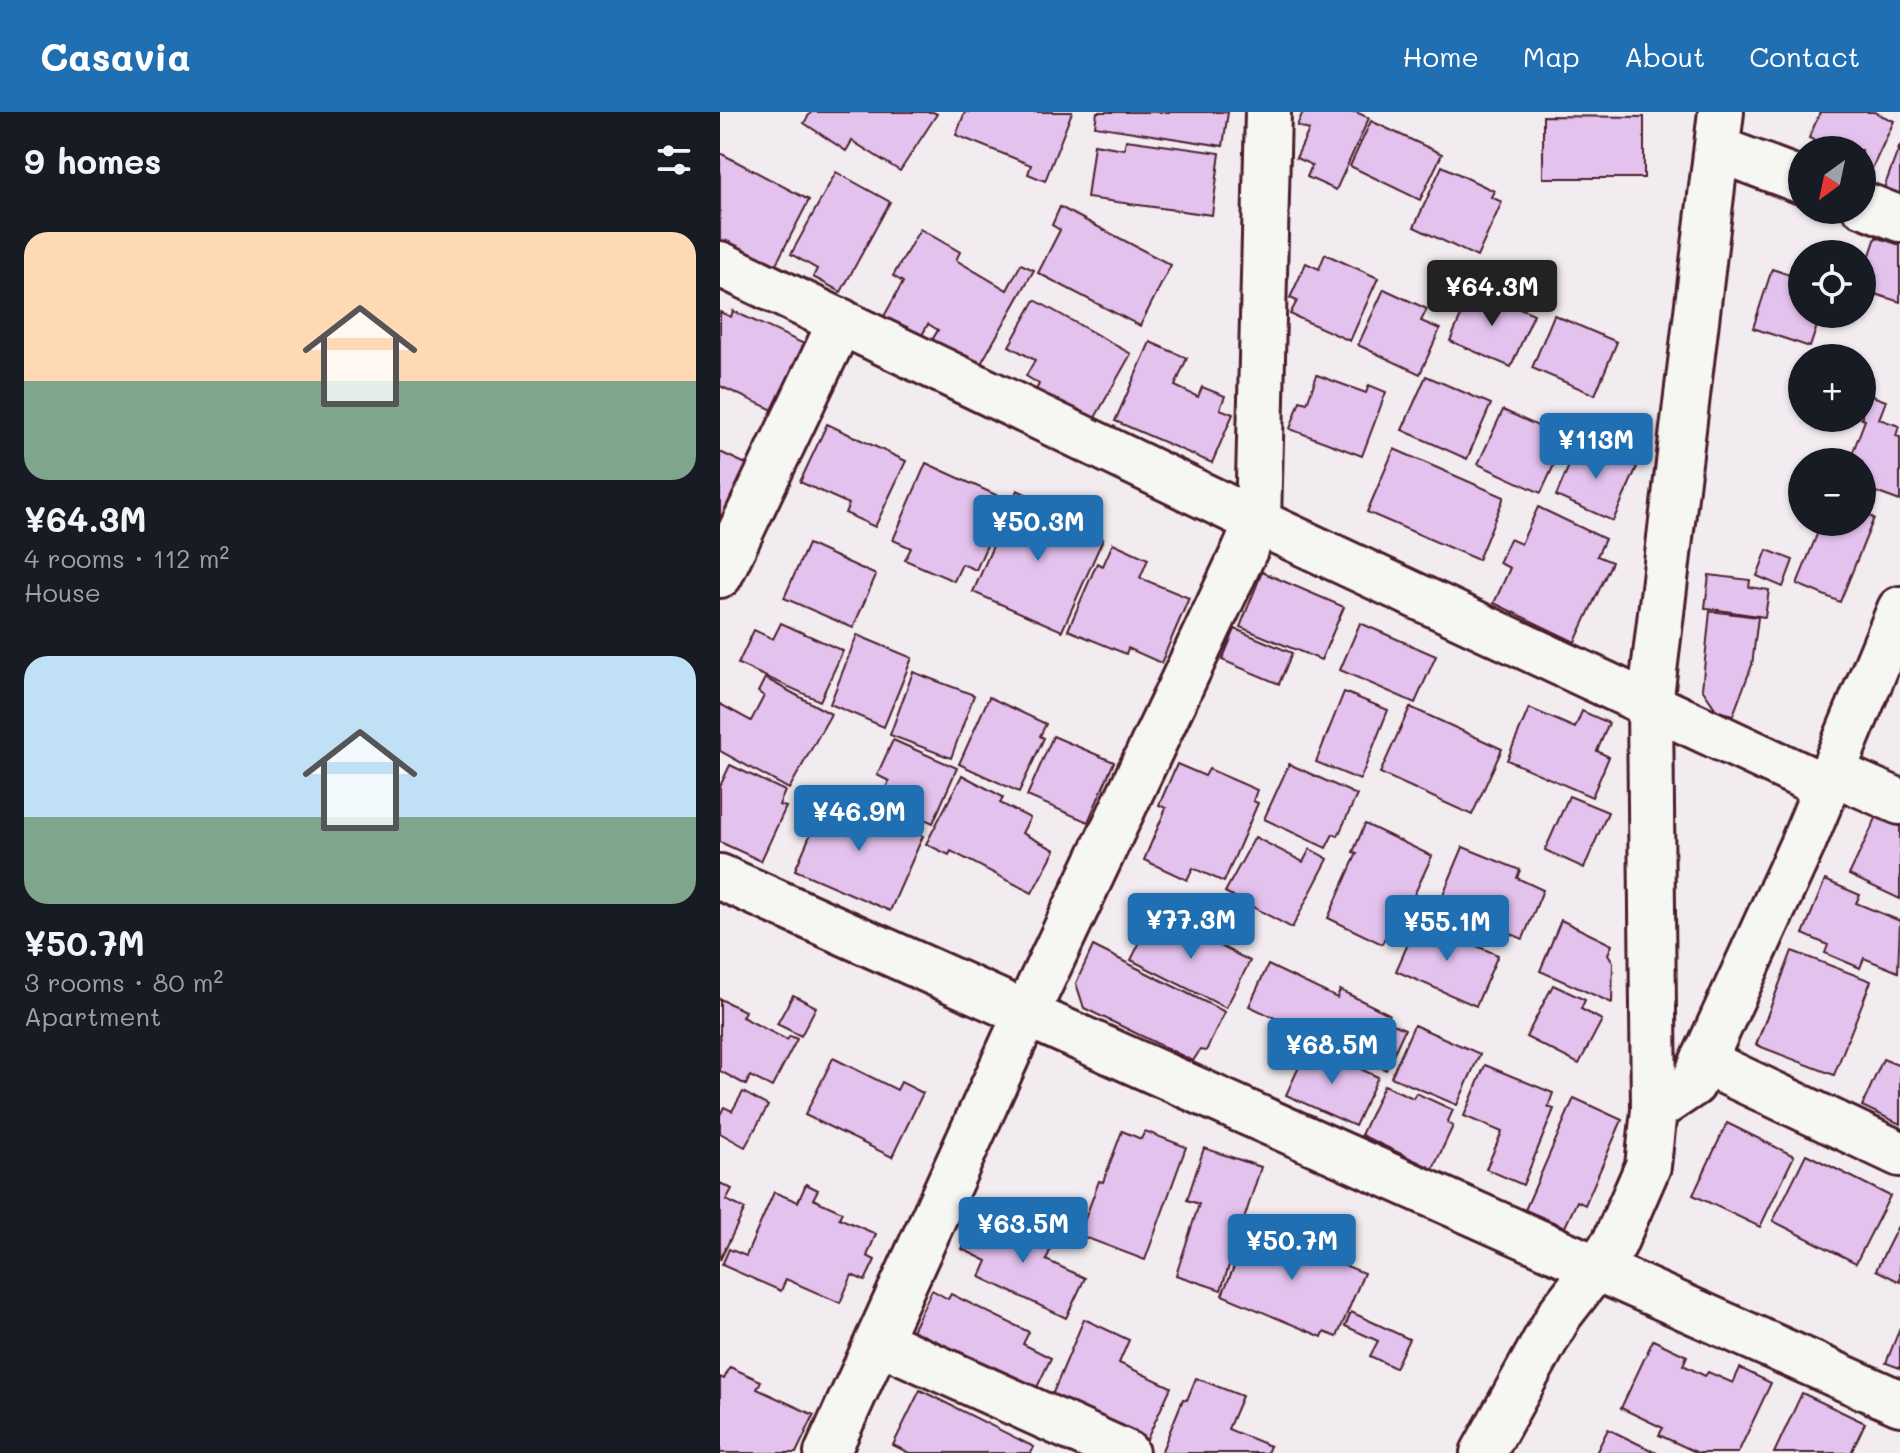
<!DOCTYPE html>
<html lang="en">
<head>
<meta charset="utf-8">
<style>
	:root { --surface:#171b24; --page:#20242c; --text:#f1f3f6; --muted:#9ea1a6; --accent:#1f6fb2 }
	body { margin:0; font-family:Mali,sans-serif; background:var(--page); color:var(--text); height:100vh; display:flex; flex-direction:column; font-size:30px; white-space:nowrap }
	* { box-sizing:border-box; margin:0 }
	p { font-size:26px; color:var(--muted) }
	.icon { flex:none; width:44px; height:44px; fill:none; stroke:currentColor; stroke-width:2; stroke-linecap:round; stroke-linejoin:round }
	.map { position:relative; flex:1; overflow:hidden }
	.panel { display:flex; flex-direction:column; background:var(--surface); width:720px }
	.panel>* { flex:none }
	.needle { width:52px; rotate:213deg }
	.buttons { position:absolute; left:1068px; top:24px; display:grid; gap:16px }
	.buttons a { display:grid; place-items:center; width:88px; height:88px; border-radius:50%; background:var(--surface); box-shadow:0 2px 6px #0004; font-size:40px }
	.price { position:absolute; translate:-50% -68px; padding:0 18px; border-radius:8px; background:var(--accent); color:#fff; font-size:26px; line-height:52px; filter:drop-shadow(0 2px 4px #0008) }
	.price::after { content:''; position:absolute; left:50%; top:48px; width:24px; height:18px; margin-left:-12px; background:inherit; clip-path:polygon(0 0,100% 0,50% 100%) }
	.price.current { background:#222; color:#fff }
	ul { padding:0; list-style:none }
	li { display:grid; align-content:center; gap:16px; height:424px; padding:0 24px }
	li span { display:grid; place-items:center; height:248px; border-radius:24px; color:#555 }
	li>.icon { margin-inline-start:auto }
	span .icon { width:144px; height:144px; fill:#fffc; stroke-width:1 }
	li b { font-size:34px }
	h2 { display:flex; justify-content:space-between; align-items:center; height:96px; padding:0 24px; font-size:34px }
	header { display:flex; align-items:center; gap:48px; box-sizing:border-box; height:112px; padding:0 40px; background:var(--accent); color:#fff }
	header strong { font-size:38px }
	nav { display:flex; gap:44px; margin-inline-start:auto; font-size:28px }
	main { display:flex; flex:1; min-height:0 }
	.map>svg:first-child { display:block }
	.building { fill:#e3c2ee; stroke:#4a1f2b; stroke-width:2 }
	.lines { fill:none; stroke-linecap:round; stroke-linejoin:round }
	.street-casing { stroke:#4a1f2b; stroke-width:50 }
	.secondary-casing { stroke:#4a1f2b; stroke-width:50 }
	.street { stroke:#f6f6f2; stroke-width:44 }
	.secondary { stroke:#f6f6f2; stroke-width:44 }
</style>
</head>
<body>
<header>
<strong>Casavia</strong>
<nav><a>Home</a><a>Map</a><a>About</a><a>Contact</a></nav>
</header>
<main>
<section class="panel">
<h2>9 homes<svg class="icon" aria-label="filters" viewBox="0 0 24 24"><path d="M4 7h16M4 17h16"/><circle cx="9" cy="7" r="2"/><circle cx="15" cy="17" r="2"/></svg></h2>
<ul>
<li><span style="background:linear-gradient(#ffd9b3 60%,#7fa58c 0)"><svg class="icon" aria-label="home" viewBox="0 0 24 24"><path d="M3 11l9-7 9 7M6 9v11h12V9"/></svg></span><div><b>¥64.3M</b><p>4 rooms · 112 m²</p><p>House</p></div></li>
<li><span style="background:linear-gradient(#bfe0f5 65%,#7fa58c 0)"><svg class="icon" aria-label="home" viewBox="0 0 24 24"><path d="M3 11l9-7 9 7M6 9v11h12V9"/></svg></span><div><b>¥50.7M</b><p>3 rooms · 80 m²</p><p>Apartment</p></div></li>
</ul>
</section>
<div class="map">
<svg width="1180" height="1341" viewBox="0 0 1180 1341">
	<rect width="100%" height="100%" fill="#f2ecf1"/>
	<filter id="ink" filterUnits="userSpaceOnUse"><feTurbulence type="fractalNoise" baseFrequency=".0125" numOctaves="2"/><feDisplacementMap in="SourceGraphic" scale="16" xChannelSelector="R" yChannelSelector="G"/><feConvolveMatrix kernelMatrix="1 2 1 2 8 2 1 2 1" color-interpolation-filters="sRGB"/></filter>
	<g filter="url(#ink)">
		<g class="building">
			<path d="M91 0H213L217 2 180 59 132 29 126 39 84 11Z"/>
			<path d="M245 0H352L325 69 308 62 311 53 236 23Z"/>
			<path d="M377 0H508L503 34 375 14Z"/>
			<path d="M583 0H636L649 6 616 78 587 65 592 53 576 46 589 18 577 14Z"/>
			<path d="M1100 0H1154L1174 9 1144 74 1142 38H1090L1094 28 1089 26Z"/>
			<path d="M823 4 924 5V66H823Z"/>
			<path d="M651 9 722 42 700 88 630 54Z"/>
			<path d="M406 28 500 41 492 103 367 86 374 32 404 37Z"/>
			<path d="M1180 33V91L1161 84Z"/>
			<path d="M0 41 89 88 54 156 0 128Z"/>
			<path d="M722 54 774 79 771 85 782 90 757 145 694 115Z"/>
			<path d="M116 60 170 90 121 180 93 165 97 157 71 142Z"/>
			<path d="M340 95 451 153 420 214 318 161 340 118 332 113Z"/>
			<path d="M200 117 240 140 236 148 287 178 301 152 314 158 258 257 211 230 218 218 208 212 200 227 163 206 183 170 173 164Z"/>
			<path d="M1156 125 1180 133V190L1142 178V167Z"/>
			<path d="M605 142 658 166 630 229 570 202 577 189 570 186 586 151 599 157Z"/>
			<path d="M1052 157 1082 167V202H1101L1090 235 1033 216Z"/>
			<path d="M753 176 814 202 791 255 730 229Z"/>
			<path d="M664 177 707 197 701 209 720 217 700 262 638 233Z"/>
			<path d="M315 188 411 242 372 311 315 280 319 272 306 264 315 248 289 234Z"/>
			<path d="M13 199 95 237 64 303 0 274V200L11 205Z"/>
			<path d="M834 203 897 230 875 283 812 256Z"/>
			<path d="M430 230 467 246 455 274 478 285 482 275 505 284 500 297 513 302 492 351 395 309Z"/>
			<path d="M597 263 646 281 649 273 666 280 642 344 570 317 580 289 587 291Z"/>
			<path d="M706 264 771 292 747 347 682 318Z"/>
			<path d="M1147 282 1166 289 1159 307 1179 314 1176 324 1180 325V389L1142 375V350H1129L1145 308 1140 306H1142V295Z"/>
			<path d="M783 298 846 327 821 381 758 352Z"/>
			<path d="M107 312 186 349 155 415 125 401 129 392 80 370Z"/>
			<path d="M859 330 917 355 893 409 836 384Z"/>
			<path d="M674 337 784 385 758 448 647 400Z"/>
			<path d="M0 340 39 358 0 420Z"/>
			<path d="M206 351 287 388 256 458 242 452 234 469 185 448 191 436 173 428Z"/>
			<path d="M297 378 329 393 326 402 383 427 342 519 253 480Z"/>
			<path d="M818 395 885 427 877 444 892 450 855 530 774 491 790 456 779 451 790 427 801 432Z"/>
			<path d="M1142 401 1154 406 1120 490 1077 472 1102 410H1142Z"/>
			<path d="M393 431 428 447 420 466 469 486 441 551 408 536 406 542 348 518 377 451 383 454Z"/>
			<path d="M88 432 156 463 133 516 64 486Z"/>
			<path d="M1047 438 1073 448 1063 475 1037 464Z"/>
			<path d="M542 460 624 495 601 548 520 515Z"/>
			<path d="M989 463 1030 468 1029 475 1049 478 1045 505 985 496Z"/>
			<path d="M990 499 1038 505 1032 553 1013 603 997 599 982 577Z"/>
			<path d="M61 511 123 539 100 589 18 552 34 518 53 527Z"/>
			<path d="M640 511 716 544 695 591 620 558Z"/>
			<path d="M515 517 572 541 559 572 502 548Z"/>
			<path d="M137 523 192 546 164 615 110 592Z"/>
			<path d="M193 560 254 583 231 646 170 623Z"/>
			<path d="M45 566 111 602 69 677 0 639V592L31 609 44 584 38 580Z"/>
			<path d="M624 580 668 598 640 668 596 650Z"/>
			<path d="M269 585 326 612 320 624 324 626 299 680 239 652Z"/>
			<path d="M690 595 782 637 752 703 660 661Z"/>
			<path d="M809 596 855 616 862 599 889 611 877 639 889 645 872 685 787 648Z"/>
			<path d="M333 624 394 650 368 710 307 684Z"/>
			<path d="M173 628 237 656 213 711 161 687 169 669 157 663Z"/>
			<path d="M457 652 485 664 489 657 537 678 533 689 538 691 504 770 473 756 467 768 424 748 446 696 439 693Z"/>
			<path d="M569 652 637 683 618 724 613 722 606 736 544 707Z"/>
			<path d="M10 653 65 679 59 693 66 695 41 749 0 730V674Z"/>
			<path d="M242 663 283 685 280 691 310 706 302 721 335 738 312 781 231 739 229 743 206 732Z"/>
			<path d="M108 682 203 724 170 799 75 758Z"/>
			<path d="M849 684 888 700 864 756 825 738Z"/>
			<path d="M1177 702 1180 703V787L1129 763 1157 704 1173 711Z"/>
			<path d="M645 712 712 744 679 816 671 813 662 832 608 806 637 741 633 740Z"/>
			<path d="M535 725 583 750 590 737 608 747 572 816 505 780Z"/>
			<path d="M743 735 800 758 797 766 823 778 803 827 719 792Z"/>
			<path d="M1105 768 1140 783 1136 791 1180 809 1178 860 1144 846 1140 856 1138 855 1105 841 1108 833 1083 822Z"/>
			<path d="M433 804 465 820 467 817 530 849 506 896 411 848Z"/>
			<path d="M841 808 892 833 888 842 893 850 892 891 820 859Z"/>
			<path d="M698 809 778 843 756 894 676 859Z"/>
			<path d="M373 834 505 900 486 939 480 938 473 949 364 896 356 871Z"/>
			<path d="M1072 839 1151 869 1114 963 1036 933Z"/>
			<path d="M548 853 617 886 620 878 669 902 666 909 685 917 666 958 529 894Z"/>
			<path d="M833 873 865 888 861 897 882 908 859 952 806 925Z"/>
			<path d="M73 883 96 895 81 924 57 912Z"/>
			<path d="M0 887 25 899 22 905 67 928 70 924 77 927 52 975 30 964 26 973 0 959Z"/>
			<path d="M694 913 760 942 737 993 671 965Z"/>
			<path d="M589 933 658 965 635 1014 566 983Z"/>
			<path d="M113 946 177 978 181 970 203 981 172 1045 85 1003Z"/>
			<path d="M1163 947 1180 954V1012L1142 994Z"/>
			<path d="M765 953 833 981 828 995 834 997 803 1073 766 1057 782 1020 744 1004Z"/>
			<path d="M664 973 693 986 696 981 733 998 727 1011 733 1014 713 1057 641 1023Z"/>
			<path d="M23 980 48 994 25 1035 0 1021V1003L4 995 12 999Z"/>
			<path d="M854 986 902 1008 865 1093 857 1089 845 1115 805 1098Z"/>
			<path d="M1007 1011 1074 1044 1040 1115 973 1083Z"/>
			<path d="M402 1019 421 1027 425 1019 466 1035 425 1148 359 1123 379 1069 383 1070Z"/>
			<path d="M484 1036 541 1055 501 1178 456 1163 479 1092 467 1088Z"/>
			<path d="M1086 1042 1170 1084 1136 1151 1053 1109Z"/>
			<path d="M0 1071 12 1077 6 1088 25 1097 0 1148Z"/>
			<path d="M86 1072 98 1078 93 1087 122 1100 119 1106 156 1122 147 1144 155 1148 145 1169 132 1163 120 1191 66 1167 61 1179 2 1153 9 1137 26 1144 54 1080 78 1090Z"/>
			<path d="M281 1104 334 1129 326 1148 365 1166 346 1206 260 1165 267 1149 242 1137 257 1106 276 1116Z"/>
			<path d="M1180 1110V1170L1156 1158Z"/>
			<path d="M532 1112 560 1124 564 1114 583 1122 578 1134 644 1161 617 1225 604 1220 602 1225 502 1183Z"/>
			<path d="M212 1178 228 1187 231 1182 309 1220 303 1232 331 1246 310 1290 187 1229Z"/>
			<path d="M631 1200 689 1227 675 1256 650 1244 658 1229 625 1214Z"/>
			<path d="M364 1207 409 1228 399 1251 451 1275 422 1338 327 1295Z"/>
			<path d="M1180 1216V1256L1166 1251Z"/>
			<path d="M933 1228 967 1244 963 1253 985 1264 988 1260 1013 1271 1020 1256 1051 1271 1018 1341H978L939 1323 943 1316 901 1296Z"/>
			<path d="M10 1255 41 1269 37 1277 94 1303 76 1341H0V1265L4 1267Z"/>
			<path d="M476 1266 522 1284 508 1317 550 1334 547 1341H441L463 1287 467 1288Z"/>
			<path d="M200 1278 314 1335 311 1341H189L173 1333Z"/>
			<path d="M1082 1281 1145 1311 1131 1341H1054Z"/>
			<path d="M888 1317 937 1341H876Z"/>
		</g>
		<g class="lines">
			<defs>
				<g id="street">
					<path d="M997 37 1082 69"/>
					<path d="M1142 92 1180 107"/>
					<path d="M0 152 538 410 1106 675"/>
					<path d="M0 463 121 209"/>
					<path d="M1112 660 1180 690"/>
					<path d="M0 765C394 939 785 1119 1180 1291"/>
					<path d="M983 949 1180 1042"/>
					<path d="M934 998 973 972 1083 731 1180 497"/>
					<path d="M158 1229 406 1341"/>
					<path d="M107 1341 307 900 538 410 548 0"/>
				</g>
				<path id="secondary" d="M763 1341 840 1202 894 1132 928 1054 934 998 930 593 1001 0"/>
			</defs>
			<use href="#street" class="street-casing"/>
			<use href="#secondary" class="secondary-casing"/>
			<use href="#street" class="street"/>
			<use href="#secondary" class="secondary"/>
		</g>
	</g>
</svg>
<div class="buttons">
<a><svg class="needle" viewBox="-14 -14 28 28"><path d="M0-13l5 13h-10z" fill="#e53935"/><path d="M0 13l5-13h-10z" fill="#9ea1a6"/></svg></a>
<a><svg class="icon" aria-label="locate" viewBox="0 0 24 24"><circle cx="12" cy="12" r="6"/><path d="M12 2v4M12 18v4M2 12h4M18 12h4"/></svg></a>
<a>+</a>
<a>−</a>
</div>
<b class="price current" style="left:772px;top:216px">¥64.3M</b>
<b class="price" style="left:876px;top:369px">¥113M</b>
<b class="price" style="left:318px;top:451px">¥50.3M</b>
<b class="price" style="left:139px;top:741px">¥46.9M</b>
<b class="price" style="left:471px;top:849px">¥77.3M</b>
<b class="price" style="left:727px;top:851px">¥55.1M</b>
<b class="price" style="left:612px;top:974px">¥68.5M</b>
<b class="price" style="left:303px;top:1153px">¥63.5M</b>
<b class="price" style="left:572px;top:1170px">¥50.7M</b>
</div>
</main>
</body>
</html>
